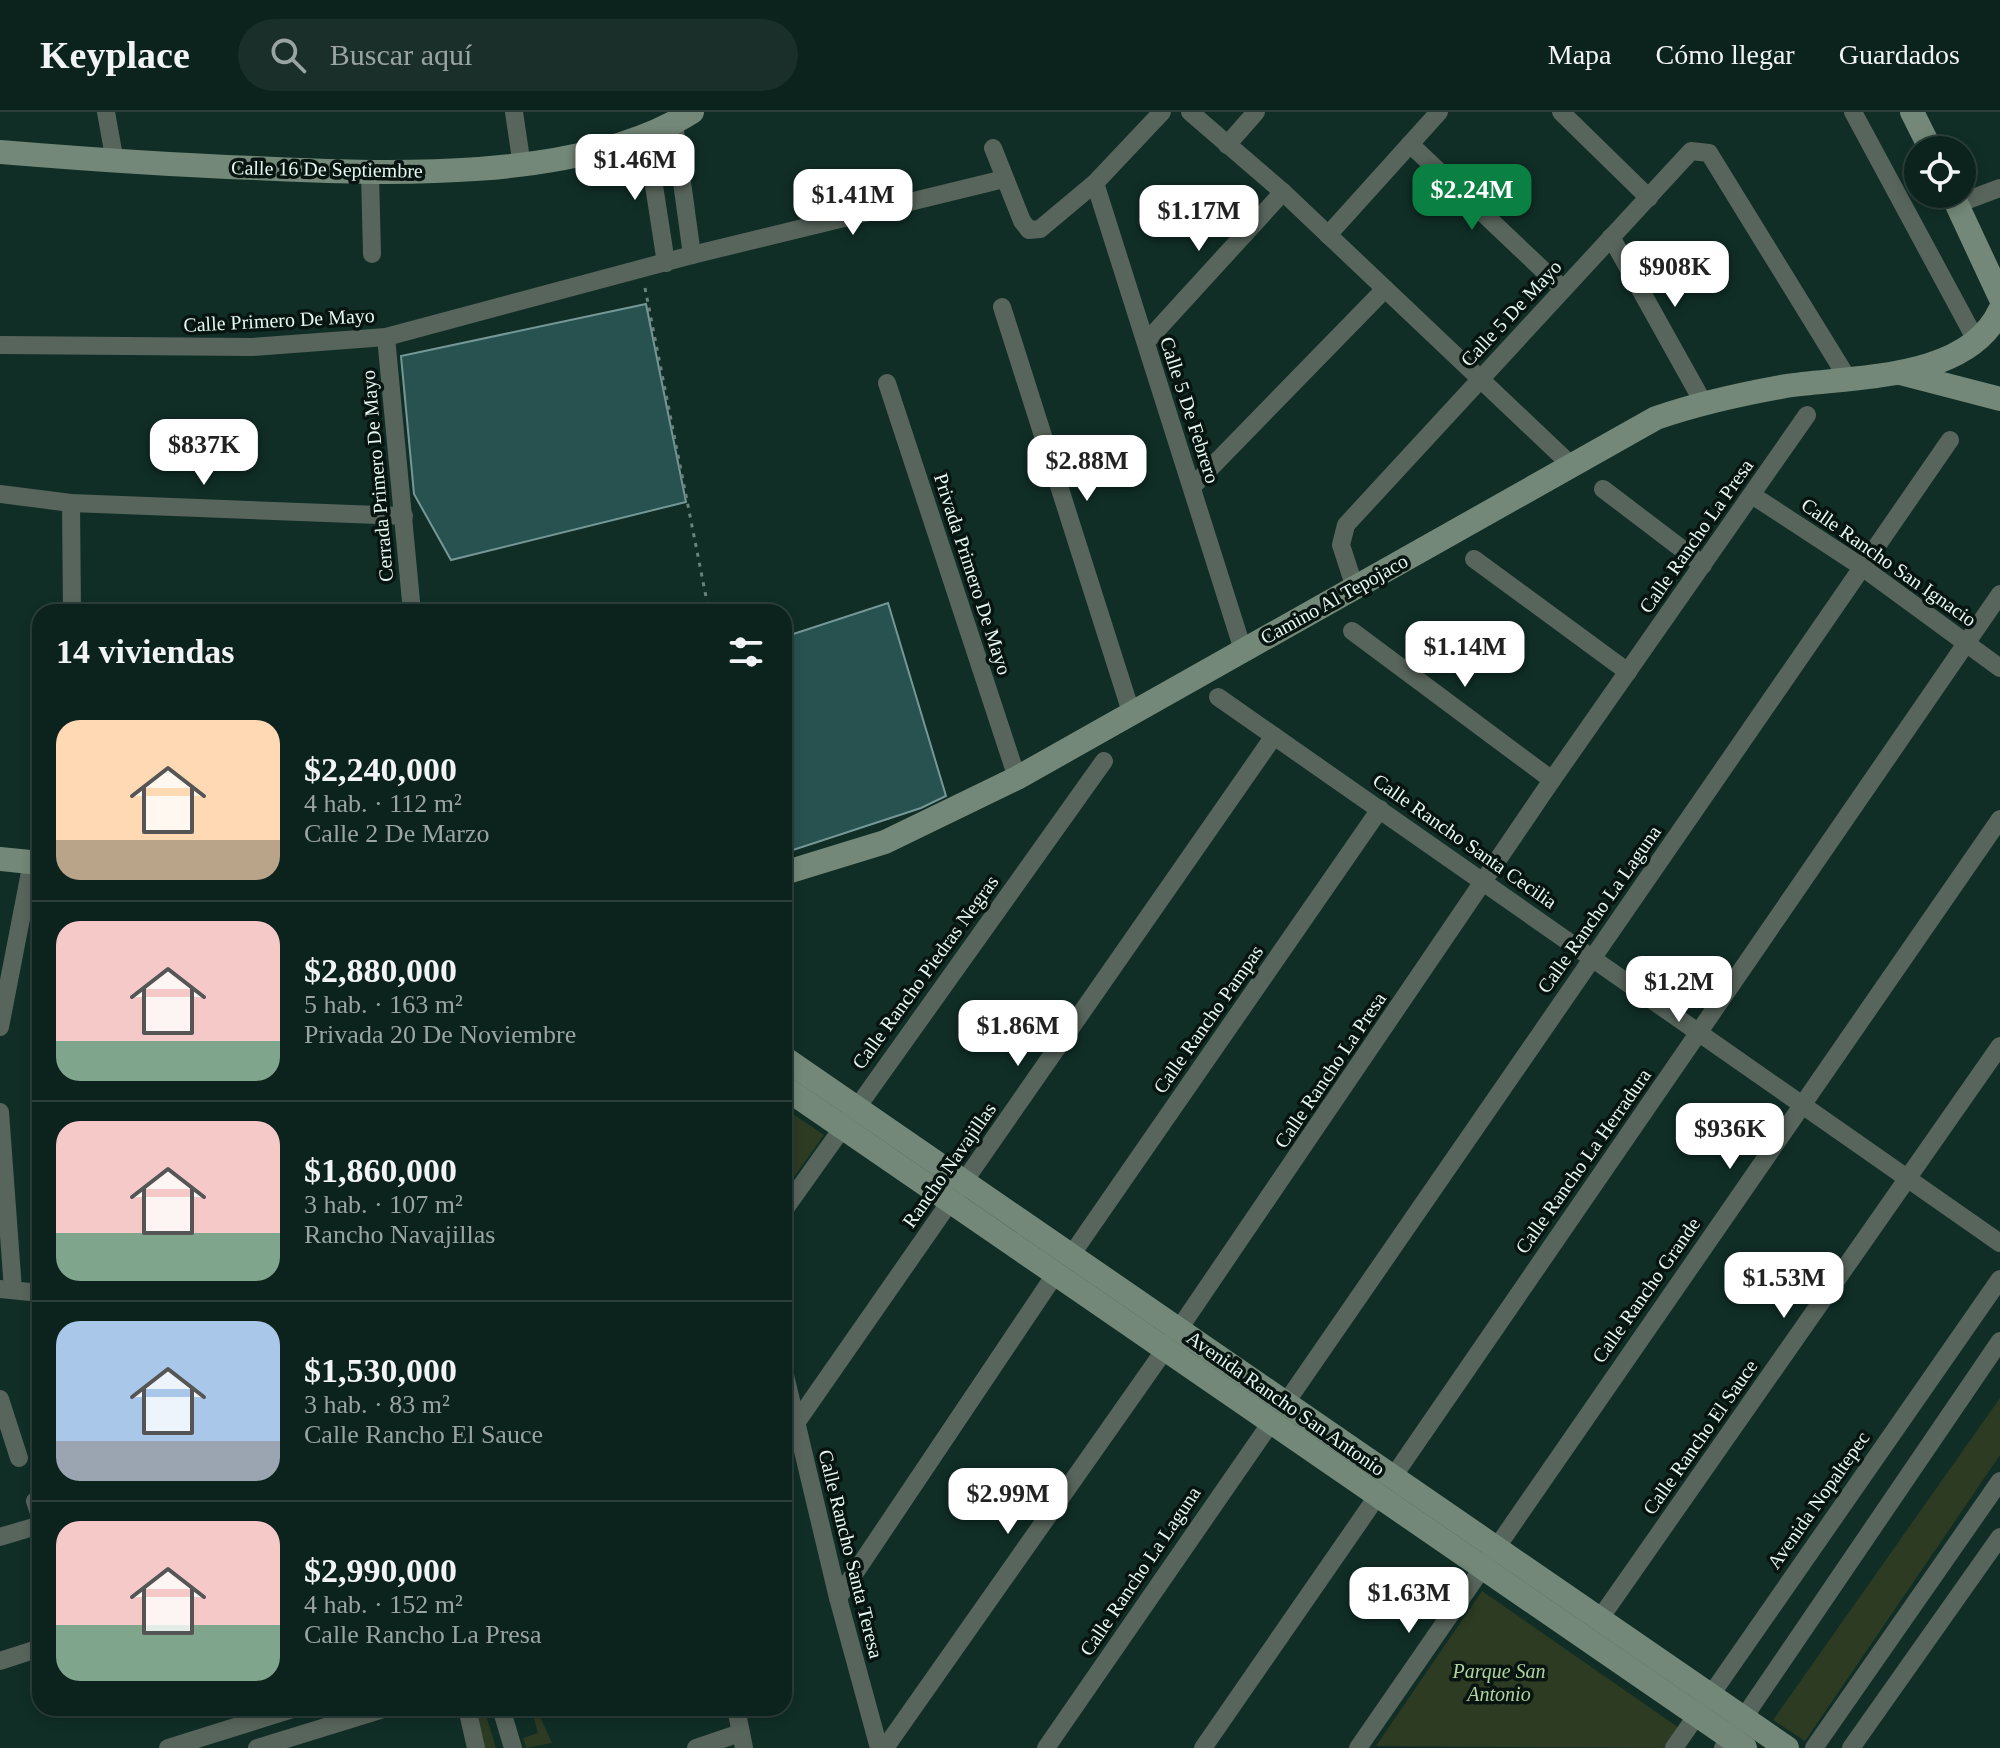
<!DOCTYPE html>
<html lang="es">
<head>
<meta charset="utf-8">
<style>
	:root { --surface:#0c221c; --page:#1a2f29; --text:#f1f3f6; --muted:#9aa4a3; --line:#2c3f3b; --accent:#0b8043 }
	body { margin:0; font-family:"Times New Roman",serif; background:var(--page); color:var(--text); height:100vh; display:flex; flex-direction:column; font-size:30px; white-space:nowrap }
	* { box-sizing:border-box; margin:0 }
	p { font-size:26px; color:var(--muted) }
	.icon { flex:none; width:44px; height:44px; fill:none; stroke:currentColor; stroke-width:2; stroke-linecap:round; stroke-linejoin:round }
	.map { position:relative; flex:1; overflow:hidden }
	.details { position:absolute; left:32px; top:492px; width:760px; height:1112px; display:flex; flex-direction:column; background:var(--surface); border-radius:24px; box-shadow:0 4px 12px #0003,0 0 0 2px var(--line) }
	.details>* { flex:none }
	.buttons { position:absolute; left:1904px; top:24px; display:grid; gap:16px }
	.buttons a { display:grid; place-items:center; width:72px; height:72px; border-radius:50%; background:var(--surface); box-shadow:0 4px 12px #0003,0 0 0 2px var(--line); font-size:40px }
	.price { position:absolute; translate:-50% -68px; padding:0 18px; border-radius:16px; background:#fff; color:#222; font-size:26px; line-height:52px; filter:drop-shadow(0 2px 4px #0008) }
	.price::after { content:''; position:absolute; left:50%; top:48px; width:24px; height:18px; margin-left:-12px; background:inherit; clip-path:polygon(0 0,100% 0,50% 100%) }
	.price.current { background:var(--accent); color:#fff }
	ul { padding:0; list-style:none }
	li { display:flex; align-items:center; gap:24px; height:200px; padding:0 24px }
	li+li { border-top:2px solid var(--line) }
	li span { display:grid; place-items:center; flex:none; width:224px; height:160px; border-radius:24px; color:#555 }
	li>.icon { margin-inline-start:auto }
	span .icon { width:96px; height:96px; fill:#fffc; stroke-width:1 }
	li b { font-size:34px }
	h2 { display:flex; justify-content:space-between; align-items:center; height:96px; padding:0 24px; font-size:34px }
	header { display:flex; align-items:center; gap:48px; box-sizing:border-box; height:112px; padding:0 40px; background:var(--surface); border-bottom:2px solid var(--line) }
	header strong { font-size:38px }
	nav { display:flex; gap:44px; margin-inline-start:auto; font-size:28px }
	.search { width:560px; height:72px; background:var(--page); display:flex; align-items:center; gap:20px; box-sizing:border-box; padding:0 28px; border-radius:44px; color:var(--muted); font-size:30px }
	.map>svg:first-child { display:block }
	.green { fill:#2d3b23 }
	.building { fill:#275250; stroke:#759897; stroke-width:2 }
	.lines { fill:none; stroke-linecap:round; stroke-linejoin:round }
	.path { stroke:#6a827b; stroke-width:3; stroke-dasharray:4 6; stroke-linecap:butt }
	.street { stroke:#58655c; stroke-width:18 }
	.secondary { stroke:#738878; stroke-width:24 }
	.labels { text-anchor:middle; stroke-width:7; stroke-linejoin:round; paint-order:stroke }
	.street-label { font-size:20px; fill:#e7f8f2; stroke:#071410 }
	.park-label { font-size:20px; font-style:italic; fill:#b2d29e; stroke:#071410 }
</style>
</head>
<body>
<header>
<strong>Keyplace</strong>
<div class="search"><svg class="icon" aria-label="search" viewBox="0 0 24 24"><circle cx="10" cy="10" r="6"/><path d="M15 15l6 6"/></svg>Buscar aquí</div>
<nav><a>Mapa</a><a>Cómo llegar</a><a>Guardados</a></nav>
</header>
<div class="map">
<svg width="2000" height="1636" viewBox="0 0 2000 1636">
	<rect width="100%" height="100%" fill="#102e26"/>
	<g class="green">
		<path d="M784 996 824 1023 784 1079Z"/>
		<path d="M2000 1286V1343L1805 1629 1773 1608Z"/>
		<path d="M1482 1479 1682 1618 1670 1636 1376 1634Z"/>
		<path d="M531 1596H536L552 1631 526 1636 523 1626 538 1621Z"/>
		<path d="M486 1603 496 1636H482L472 1609Z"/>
	</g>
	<g class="building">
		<path d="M646 192 686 390 451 448 414 382 401 244Z"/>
		<path d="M888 491 946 684 921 696 787 740 784 729V525Z"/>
	</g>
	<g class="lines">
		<path class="path" d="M645 176 709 500"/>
		<g class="street">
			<path d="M106 0 115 50"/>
			<path d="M514 0 522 54"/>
			<path d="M1190 0 1283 80 1571 353"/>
			<path d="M1561 0 1649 86"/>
			<path d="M1853 0 1977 230"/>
			<path d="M674 12 692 143"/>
			<path d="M646 22 666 151"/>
			<path d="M1410 32 1563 177"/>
			<path d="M1227 33 1256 0"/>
			<path d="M993 36 1022 109 1029 118 1040 117 1095 71 1162 0"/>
			<path d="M370 62 372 142"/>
			<path d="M1095 71 1243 538"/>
			<path d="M1957 92 2000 76"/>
			<path d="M1328 123 1439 0"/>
			<path d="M1611 125 1703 290"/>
			<path d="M1002 195 1131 600"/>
			<path d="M386 225 412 500"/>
			<path d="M1146 230 1283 80"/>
			<path d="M0 233 252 235 386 225 692 143 1004 67"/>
			<path d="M887 271 1017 666"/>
			<path d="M1192 375 1385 177"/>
			<path d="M1603 377 1703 453"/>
			<path d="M0 382 71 391 404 404"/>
			<path d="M1752 383 1862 455 2000 556"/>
			<path d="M71 391 72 500"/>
			<path d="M1474 447 1628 560"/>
			<path d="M1355 476 1341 433 1346 413 1691 39 1709 41 1848 267"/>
			<path d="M1352 519 1552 668"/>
			<path d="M1218 585 2000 1131"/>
			<path d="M0 915 32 750"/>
			<path d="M0 1000 13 1178"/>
			<path d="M784 1098 1104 649"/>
			<path d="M1072 1142 1380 697"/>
			<path d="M0 1177 40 1181"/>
			<path d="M784 1259 838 1486 879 1636"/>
			<path d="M0 1287 19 1346"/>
			<path d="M1285 1292 1950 328"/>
			<path d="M796 1311 1274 624"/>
			<path d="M1393 1365 2000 482"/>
			<path d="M35 1389 40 1404"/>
			<path d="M0 1425 40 1413"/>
			<path d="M838 1486 1056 1161"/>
			<path d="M1601 1505 2000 934"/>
			<path d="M0 1549 40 1536"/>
			<path d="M467 1596 476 1636"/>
			<path d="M501 1596 513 1636"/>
			<path d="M736 1596 744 1636"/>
			<path d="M168 1636 296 1596"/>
			<path d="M257 1636 387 1596"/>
			<path d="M696 1636 740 1621"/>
			<path d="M885 1636 1166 1236 1552 668 1807 303"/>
			<path d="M1046 1636 1272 1309"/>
			<path d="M1203 1636 1378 1383"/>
			<path d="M1358 1636 2000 707"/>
			<path d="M1674 1636 2000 1167"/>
			<path d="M1723 1636 2000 1229"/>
			<path d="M1814 1636 2000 1369"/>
			<path d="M1851 1636 2000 1425"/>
		</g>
		<g class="secondary">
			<path d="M1912 0 1931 38"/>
			<path d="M0 40C85 47 169 53 254 56 381 62 581 71 692 0"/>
			<path d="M1952 82 2000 185"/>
			<path d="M1900 261 2000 287"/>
			<path d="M0 747 40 751"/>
			<path d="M784 761 885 730 1017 666 1656 306C1699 291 1741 282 1786 274 1853 264 1968 269 2000 198"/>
			<path d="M784 946 1787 1636"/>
			<path d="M784 975 1745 1636"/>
		</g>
	</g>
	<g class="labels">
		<g class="street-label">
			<text transform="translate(327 57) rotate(1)" y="7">Calle 16 De Septiembre</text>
			<text transform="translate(1511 201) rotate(-47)" y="7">Calle 5 De Mayo</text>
			<text transform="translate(279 208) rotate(-3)" y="7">Calle Primero De Mayo</text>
			<text transform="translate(1190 298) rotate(72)" y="7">Calle 5 De Febrero</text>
			<text transform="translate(377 364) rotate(-95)" y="7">Cerrada Primero De Mayo</text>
			<text transform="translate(1696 424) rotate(-55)" y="7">Calle Rancho La Presa</text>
			<text transform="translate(1889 450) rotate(35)" y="7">Calle Rancho San Ignacio</text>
			<text transform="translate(973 462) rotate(72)" y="7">Privada Primero De Mayo</text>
			<text transform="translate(1334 487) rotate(-29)" y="7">Camino Al Tepojaco</text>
			<text transform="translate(1465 729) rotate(35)" y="7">Calle Rancho Santa Cecilia</text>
			<text transform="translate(1599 797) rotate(-55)" y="7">Calle Rancho La Laguna</text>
			<text transform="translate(925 860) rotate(-54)" y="7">Calle Rancho Piedras Negras</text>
			<text transform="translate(1208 907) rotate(-55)" y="7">Calle Rancho Pampas</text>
			<text transform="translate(1330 958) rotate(-56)" y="7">Calle Rancho La Presa</text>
			<text transform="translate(1583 1049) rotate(-55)" y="7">Calle Rancho La Herradura</text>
			<text transform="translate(949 1053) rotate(-55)" y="7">Rancho Navajillas</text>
			<text transform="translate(1646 1178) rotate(-55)" y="7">Calle Rancho Grande</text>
			<text transform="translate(1286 1291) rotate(35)" y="7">Avenida Rancho San Antonio</text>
			<text transform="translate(1700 1325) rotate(-55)" y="7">Calle Rancho El Sauce</text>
			<text transform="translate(1818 1388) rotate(-55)" y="7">Avenida Nopaltepec</text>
			<text transform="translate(851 1442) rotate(76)" y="7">Calle Rancho Santa Teresa</text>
			<text transform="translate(1140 1459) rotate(-56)" y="7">Calle Rancho La Laguna</text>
		</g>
		<g class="park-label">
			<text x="1499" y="1566">Parque San<tspan x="1499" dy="23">Antonio</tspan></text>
		</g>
	</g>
</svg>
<div class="buttons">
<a><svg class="icon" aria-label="locate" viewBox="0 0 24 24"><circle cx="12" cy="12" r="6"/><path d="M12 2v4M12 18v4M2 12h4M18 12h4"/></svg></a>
</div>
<b class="price" style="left:635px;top:90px">$1.46M</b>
<b class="price current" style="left:1472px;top:120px">$2.24M</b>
<b class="price" style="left:853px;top:125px">$1.41M</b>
<b class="price" style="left:1199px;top:141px">$1.17M</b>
<b class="price" style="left:1675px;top:197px">$908K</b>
<b class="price" style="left:204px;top:375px">$837K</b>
<b class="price" style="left:1087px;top:391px">$2.88M</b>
<b class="price" style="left:1465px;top:577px">$1.14M</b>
<b class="price" style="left:1679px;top:912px">$1.2M</b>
<b class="price" style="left:1018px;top:956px">$1.86M</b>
<b class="price" style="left:1730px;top:1059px">$936K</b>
<b class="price" style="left:1784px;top:1208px">$1.53M</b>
<b class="price" style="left:1008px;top:1424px">$2.99M</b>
<b class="price" style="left:1409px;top:1523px">$1.63M</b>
<section class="details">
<h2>14 viviendas<svg class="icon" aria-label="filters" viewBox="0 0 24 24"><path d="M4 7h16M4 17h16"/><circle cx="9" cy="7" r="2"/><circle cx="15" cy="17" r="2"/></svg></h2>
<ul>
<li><span style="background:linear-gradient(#ffd9b3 75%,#b9a48a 0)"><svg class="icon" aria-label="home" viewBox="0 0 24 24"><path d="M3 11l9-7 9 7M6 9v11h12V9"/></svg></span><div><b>$2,240,000</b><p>4 hab. · 112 m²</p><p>Calle 2 De Marzo</p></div></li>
<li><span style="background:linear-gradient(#f6c9c9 75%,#7fa58c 0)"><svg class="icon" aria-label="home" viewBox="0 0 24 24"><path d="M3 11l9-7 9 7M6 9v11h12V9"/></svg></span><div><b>$2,880,000</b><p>5 hab. · 163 m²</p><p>Privada 20 De Noviembre</p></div></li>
<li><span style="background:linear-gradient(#f6c9c9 70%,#7fa58c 0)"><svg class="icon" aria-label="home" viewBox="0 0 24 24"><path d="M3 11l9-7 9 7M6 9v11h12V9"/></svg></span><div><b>$1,860,000</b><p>3 hab. · 107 m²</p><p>Rancho Navajillas</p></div></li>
<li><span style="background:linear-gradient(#a9c7e8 75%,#9aa5b1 0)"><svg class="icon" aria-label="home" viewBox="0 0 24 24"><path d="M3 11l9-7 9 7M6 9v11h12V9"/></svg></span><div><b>$1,530,000</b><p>3 hab. · 83 m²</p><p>Calle Rancho El Sauce</p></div></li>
<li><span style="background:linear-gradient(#f6c9c9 65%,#7fa58c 0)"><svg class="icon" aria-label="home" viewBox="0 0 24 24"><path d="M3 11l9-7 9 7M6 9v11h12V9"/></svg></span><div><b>$2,990,000</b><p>4 hab. · 152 m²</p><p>Calle Rancho La Presa</p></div></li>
</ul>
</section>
</div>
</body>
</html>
